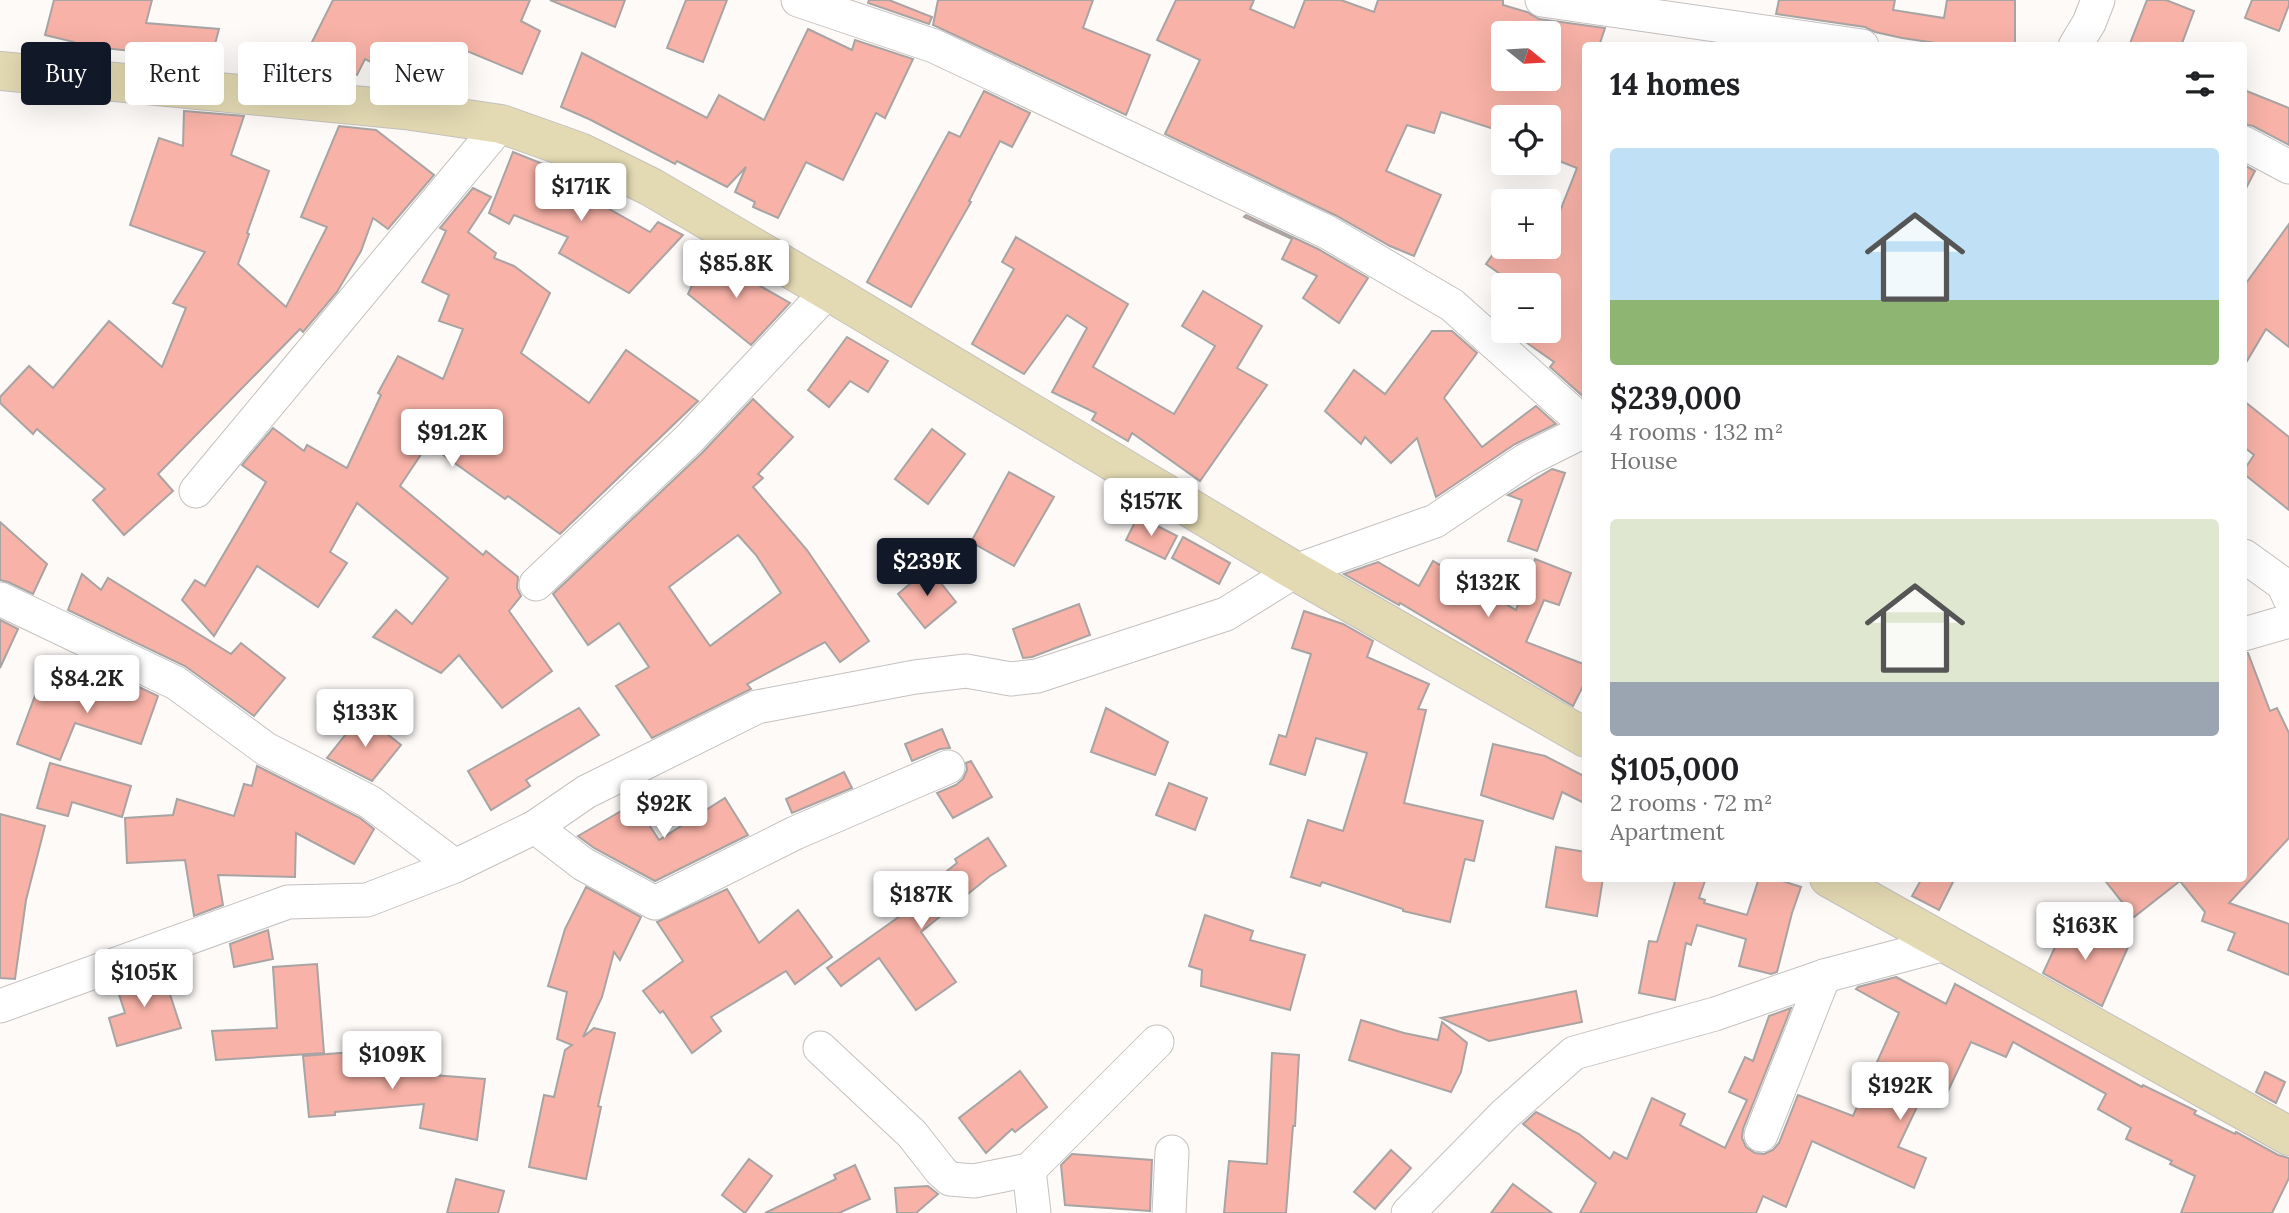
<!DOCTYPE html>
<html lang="en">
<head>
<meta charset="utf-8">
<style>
	:root { --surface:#fff; --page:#f6f6f6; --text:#202124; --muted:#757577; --accent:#111827 }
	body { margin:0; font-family:Lora,serif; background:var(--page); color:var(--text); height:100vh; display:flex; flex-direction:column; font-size:26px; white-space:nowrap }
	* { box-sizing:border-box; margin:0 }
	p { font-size:23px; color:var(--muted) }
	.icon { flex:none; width:38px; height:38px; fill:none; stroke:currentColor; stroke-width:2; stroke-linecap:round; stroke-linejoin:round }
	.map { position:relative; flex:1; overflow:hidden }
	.details { position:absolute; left:1582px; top:42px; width:665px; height:840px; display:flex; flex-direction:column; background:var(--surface); border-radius:7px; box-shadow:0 7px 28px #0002 }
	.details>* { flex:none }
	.top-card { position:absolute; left:21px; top:42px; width:665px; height:63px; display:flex; gap:14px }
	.needle { width:46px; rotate:108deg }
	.buttons { position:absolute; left:1491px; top:21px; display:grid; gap:14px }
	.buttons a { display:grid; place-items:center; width:70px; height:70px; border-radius:7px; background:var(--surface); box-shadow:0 7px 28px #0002; font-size:35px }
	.price { position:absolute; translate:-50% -60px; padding:0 16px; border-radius:7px; background:#fff; color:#222; font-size:23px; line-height:46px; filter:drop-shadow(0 2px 4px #0008) }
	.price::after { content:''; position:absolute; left:50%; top:42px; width:21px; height:16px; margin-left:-10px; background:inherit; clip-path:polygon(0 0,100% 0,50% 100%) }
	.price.active { background:var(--accent); color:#fff }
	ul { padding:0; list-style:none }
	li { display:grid; align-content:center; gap:14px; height:371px; padding:0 28px }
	li span { display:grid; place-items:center; height:217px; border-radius:7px; color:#555 }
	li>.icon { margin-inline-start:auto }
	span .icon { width:126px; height:126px; fill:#fffc; stroke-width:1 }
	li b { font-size:30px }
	h2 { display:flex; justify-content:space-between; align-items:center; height:84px; padding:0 28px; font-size:30px }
	.pill { padding:0 24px; border-radius:7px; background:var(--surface); box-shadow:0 7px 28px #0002; font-size:24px; line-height:63px }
	.pill.active { background:var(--accent); color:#fff }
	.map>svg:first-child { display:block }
	.building { fill:#f8b2a7; stroke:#a8a4a3; stroke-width:2; fill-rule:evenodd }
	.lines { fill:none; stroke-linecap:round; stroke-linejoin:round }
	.street-casing { stroke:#c4c1bf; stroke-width:35 }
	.secondary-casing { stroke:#c4c1bf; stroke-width:40 }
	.street { stroke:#fff; stroke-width:33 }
	.secondary { stroke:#e3dab3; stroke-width:38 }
</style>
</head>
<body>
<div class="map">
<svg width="2289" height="1213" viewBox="0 0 2289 1213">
	<rect width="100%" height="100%" fill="#fdfaf8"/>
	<g class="building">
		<path d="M54 0H152L146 23 219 29 211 59 74 45V42L45 35Z"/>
		<path d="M333 0H530L521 21 540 31 522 74 467 51 453 80 402 55 393 73 365 59 357 75 334 64 302 62Z"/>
		<path d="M550 0H625L615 27Z"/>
		<path d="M686 0H727L703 62 667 48Z"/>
		<path d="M869 0H889L932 17 929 24 868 3Z"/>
		<path d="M938 0H1093L1083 28 1150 55 1126 115 933 25Z"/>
		<path d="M1176 0H1254L1250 9 1294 28 1305 0H1341L1374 12 1378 0H1503V5L1527 12 1539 19 1605 28 1599 46H1586V399L1550 367 1554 362 1510 331H1549V285H1516L1486 264 1498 247H1549V239L1577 168 1549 157V117H1503V132L1441 112 1434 133 1407 125 1386 171 1441 195 1414 256 1390 246 1335 215 1165 134 1200 60 1157 40ZM1503 33H1549V79H1503Z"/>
		<path d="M1779 0H1895L1893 10 1944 18 1947 0H2015V46H1956L1902 38 1875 32 1865 27 1776 14Z"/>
		<path d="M2147 0H2166L2194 11 2181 46H2129Z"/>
		<path d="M2252 0H2289V5L2279 31 2245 18Z"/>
		<path d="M808 29 852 50 855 40 913 59 885 118 876 113 843 180 806 162 778 218 753 207 755 202 735 192 746 167 727 187 677 161 675 164 589 119 561 107 582 53 707 118 719 95 764 120Z"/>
		<path d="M2244 90 2289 108V145L2253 126 2244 124Z"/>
		<path d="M984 91 1030 113 1012 147 1000 141 969 201 971 202 911 307 867 282 949 132 960 137Z"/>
		<path d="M184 111 244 116 231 155 269 171 247 233 249 234 238 264 286 307 327 227 301 217 339 126 376 130 434 175 388 229 373 218 361 251 337 292 303 332 300 329 158 474 173 491 124 535 93 500 105 489 37 429 33 434 0 403V397L29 366 53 388 109 321 162 367 186 308 173 303 205 252 130 225 159 138 183 146Z"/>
		<path d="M513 152 578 178 574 189 650 232 658 222 683 235 629 293 559 253 568 237 514 215 509 224 489 213Z"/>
		<path d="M2244 165 2255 171 2244 192Z"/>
		<path d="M473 188 491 197 468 232 496 253 494 258 514 266 550 293 521 353 589 403 626 350 698 401 560 534 508 496 505 499 428 444 400 486 483 555 486 551 518 577 517 588 521 596 509 611 552 671 502 708 459 655 441 673 373 637 396 610 412 624 448 578 357 503 330 552 347 563 318 607 257 566 214 636 182 600 195 580 205 586 266 482 242 465 273 428 304 451 307 445 347 468 381 395 378 393 398 356 443 379 463 329 439 321 449 295 422 282 446 231 440 228Z"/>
		<path d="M1246 215 1318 249 1368 278 1339 323 1303 298 1317 276 1282 259 1292 239 1244 217Z"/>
		<path d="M2289 224V347L2266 329 2244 366V286Z"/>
		<path d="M1016 237 1128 304 1093 367 1174 414 1215 346 1182 326 1203 291 1262 326 1237 368 1267 385 1200 481 1132 433 1128 441 1092 420 1096 413 1052 392 1087 328 1067 315 1024 374 972 344 1014 269 1002 262Z"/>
		<path d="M706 255 790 303 751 345 688 294Z"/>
		<path d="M1432 331H1452L1477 353 1444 398 1482 447 1536 406 1556 424 1515 444 1436 497 1417 438 1391 463 1365 437 1361 444 1325 411 1354 370 1385 394Z"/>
		<path d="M847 337 888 361 868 392 850 381 829 407 808 390Z"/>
		<path d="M753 399 793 437 758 474 763 478 753 487 807 550 869 641 840 662 825 642 747 684 751 689 652 738 616 686 649 667 619 623 588 645 553 594 702 453ZM738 535 756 555 781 593 710 646 669 587Z"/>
		<path d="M2244 401 2289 437V510L2244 474V470L2254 455 2244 447Z"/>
		<path d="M932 429 965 454 928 504 895 479Z"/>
		<path d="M1552 469 1565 473 1537 551 1508 541 1522 500 1508 495Z"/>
		<path d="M1009 472 1054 497 1014 566 971 542Z"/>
		<path d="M1138 516 1177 536 1165 559 1126 540Z"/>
		<path d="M0 522 47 564 33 594 8 582 0 580Z"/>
		<path d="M1183 537 1230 563 1219 584 1172 558Z"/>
		<path d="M1535 559 1571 573 1559 605 1544 600 1526 642 1586 665V680L1573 706 1400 603 1399 605 1344 574 1378 562 1419 586 1433 561 1516 610Z"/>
		<path d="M929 568 956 602 925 628 898 594Z"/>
		<path d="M82 574 101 590 108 578 231 654 241 643 285 678 254 716 185 666 68 610Z"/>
		<path d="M1079 604 1090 635 1032 657 1023 658 1013 629Z"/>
		<path d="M1304 611 1343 624 1373 641 1367 657 1429 684 1418 709 1426 710 1404 803 1483 821 1474 861 1465 859 1450 922 1403 911V909L1322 882 1320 886 1291 877 1308 820 1343 831 1367 753 1316 738 1305 775 1270 764 1279 735 1286 737 1311 654 1292 648Z"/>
		<path d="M0 620 18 629 0 668Z"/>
		<path d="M2244 653H2248L2270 711 2277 708 2289 733V838L2229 903 2289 924V975L2228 950 2235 933 2202 921 2205 912 2180 881 2134 917 2103 878H2244Z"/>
		<path d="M101 669 158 696 141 744 75 723 60 760 17 744 39 685 90 704Z"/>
		<path d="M579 708 599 735 526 780 530 786 491 810 468 771Z"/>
		<path d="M1106 708 1168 742 1155 775 1091 752Z"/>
		<path d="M362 714 401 745 372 781 327 758Z"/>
		<path d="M942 729 950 748 940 749 912 761 905 744Z"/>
		<path d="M1493 744 1545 756 1586 777V804L1562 792 1553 819 1481 795Z"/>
		<path d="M971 761 992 797 953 818 937 793 956 785 963 779 967 770 966 763Z"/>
		<path d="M50 763 131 786 122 817 72 802 68 816 37 808Z"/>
		<path d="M257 766 360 818 374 829 354 864 296 833 295 877 218 875 223 905 194 916 185 860 127 863 125 818 173 815 177 799 234 816 244 784 252 786Z"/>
		<path d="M844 772 852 788 792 813 786 799Z"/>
		<path d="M1169 783 1207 798 1195 830 1156 815Z"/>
		<path d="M725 798 748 835 655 881 594 848 578 836 635 803 659 840Z"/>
		<path d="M0 814 45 826 26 900 15 979 0 978Z"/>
		<path d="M988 838 1006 866 990 876 921 932 956 982 916 1010 879 958 841 986 827 968 900 916 897 911 957 863 955 859Z"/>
		<path d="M1556 847 1586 852V878H1603L1597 916 1546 907Z"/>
		<path d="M1676 878H1706L1699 898 1705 900 1704 903 1747 915 1759 878H1773L1801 887 1792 913 1777 972 1771 974 1739 966 1746 939 1697 925 1691 945 1686 943 1675 1000 1639 993 1649 941 1657 942Z"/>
		<path d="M1922 878H1955L1939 910 1912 896Z"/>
		<path d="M586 887 641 917 620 960 614 952 602 997 583 1037 594 1028 615 1033 598 1106 601 1107 586 1179 529 1167 544 1095 554 1097 565 1050 572 1045 557 1039 567 992 548 986 565 929Z"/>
		<path d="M727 889 759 943 798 910 832 957 795 984 786 971 711 1017 721 1031 692 1053 663 1011 660 1013 643 991 683 961 657 922Z"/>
		<path d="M1205 915 1253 931 1250 940 1305 955 1290 1010 1201 986 1202 970 1189 966Z"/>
		<path d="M2068 919 2109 938 2107 939 2128 947 2102 1006 2043 973Z"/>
		<path d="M268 930 273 959 234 967 230 944Z"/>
		<path d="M317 964 324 1053 216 1060 212 1031 277 1028 273 967Z"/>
		<path d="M157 970H162L181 1028 117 1046 109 1018 125 1013 116 985Z"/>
		<path d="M1896 977 1946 1004 1955 984 2142 1087 2143 1085 2196 1111 2194 1114 2235 1134 2236 1132 2278 1155 2289 1158V1178L2272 1213H2181L2195 1176 2170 1164 2172 1161 2126 1139 2131 1128 2098 1109 2106 1094 2013 1042 2006 1057 1971 1042 1942 1104 1923 1094 1898 1147 1926 1158 1914 1188 1812 1141 1786 1207 1763 1196 1756 1213H1580L1596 1183 1523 1124 1536 1112 1579 1134 1610 1159 1614 1152 1627 1159 1652 1098 1685 1114 1680 1125 1725 1148 1747 1100 1729 1092 1745 1057 1753 1061 1769 1016 1791 1008 1743 1129 1742 1138 1746 1147 1755 1153 1764 1154 1773 1150 1779 1143 1798 1095 1853 1116 1899 1013 1856 989 1858 987Z"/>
		<path d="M1576 991 1582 1022 1489 1041 1441 1018Z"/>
		<path d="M1361 1020 1404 1033 1438 1040 1442 1022 1467 1043 1461 1072 1451 1092 1349 1060Z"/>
		<path d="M390 1049 392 1072 485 1079 477 1140 420 1128 424 1104 335 1112V1115L309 1117 303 1056Z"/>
		<path d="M1272 1053 1299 1055 1295 1126H1293L1286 1213H1224L1229 1161 1267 1164Z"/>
		<path d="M1020 1071 1047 1107 1015 1132 1012 1129 986 1153 959 1118Z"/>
		<path d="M2265 1072 2285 1082 2276 1103 2256 1092Z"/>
		<path d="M1391 1150 1411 1168 1375 1209 1354 1192Z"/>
		<path d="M1072 1154 1152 1160 1150 1211 1065 1205 1061 1165Z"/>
		<path d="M749 1159 772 1176 745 1213 722 1195Z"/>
		<path d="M855 1165 870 1199 839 1213H765L836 1179 834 1175Z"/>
		<path d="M456 1179 504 1191 498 1213H447Z"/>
		<path d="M1513 1184 1552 1213H1491Z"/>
		<path d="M928 1186 938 1194 916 1213H897L895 1188Z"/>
	</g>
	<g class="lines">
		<defs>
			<g id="street">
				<path d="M798 0 934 46 1327 232 1452 305 1586 425"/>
				<path d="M1542 0 1862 46"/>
				<path d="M2075 46 2089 23 2098 0"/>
				<path d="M2244 143 2289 167"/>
				<path d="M196 491 501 124"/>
				<path d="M2244 556 2283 584 2289 597"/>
				<path d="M536 584 689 439 828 291"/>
				<path d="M0 599 176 683 266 749 370 802 455 866"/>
				<path d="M2244 634 2289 621"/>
				<path d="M535 827 583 864 655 903 795 833 948 767"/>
				<path d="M0 1006 288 902 367 900 455 866 535 827 586 792 757 707 915 677 966 671 1011 679 1037 676 1226 614 1295 571 1435 521 1526 460 1586 430"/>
				<path d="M820 1048 912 1134 941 1171 950 1179 974 1181 1029 1170 1157 1042"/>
				<path d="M1761 1135 1824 976"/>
				<path d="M1029 1170 1034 1213"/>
				<path d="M1169 1213 1172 1152"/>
				<path d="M1408 1213 1505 1114 1574 1053 1715 1014 1824 976 1945 944"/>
			</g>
			<g id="secondary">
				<path d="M0 71 405 110 501 124 580 152 651 187 828 291 1295 571 1586 738"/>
				<path d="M1829 878 2289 1136"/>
			</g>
		</defs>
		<use href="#street" class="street-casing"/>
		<use href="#secondary" class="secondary-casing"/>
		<use href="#street" class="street"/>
		<use href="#secondary" class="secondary"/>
	</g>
</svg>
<div class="buttons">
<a><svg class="needle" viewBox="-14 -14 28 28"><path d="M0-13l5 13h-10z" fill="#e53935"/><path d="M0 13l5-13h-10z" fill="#757577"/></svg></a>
<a><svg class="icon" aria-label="locate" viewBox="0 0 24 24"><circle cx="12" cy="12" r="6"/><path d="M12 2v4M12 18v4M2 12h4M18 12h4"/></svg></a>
<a>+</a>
<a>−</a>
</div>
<b class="price" style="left:581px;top:223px">$171K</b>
<b class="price" style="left:736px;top:300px">$85.8K</b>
<b class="price" style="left:452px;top:469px">$91.2K</b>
<b class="price" style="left:1151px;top:538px">$157K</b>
<b class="price active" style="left:927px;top:598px">$239K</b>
<b class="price" style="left:1488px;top:619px">$132K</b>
<b class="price" style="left:87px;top:715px">$84.2K</b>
<b class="price" style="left:365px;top:749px">$133K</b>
<b class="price" style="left:664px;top:840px">$92K</b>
<b class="price" style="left:921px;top:931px">$187K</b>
<b class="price" style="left:2085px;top:962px">$163K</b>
<b class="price" style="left:144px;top:1009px">$105K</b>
<b class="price" style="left:392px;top:1091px">$109K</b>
<b class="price" style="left:1900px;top:1122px">$192K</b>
<div class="top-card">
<a class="pill active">Buy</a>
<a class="pill">Rent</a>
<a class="pill">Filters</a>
<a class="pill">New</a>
</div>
<section class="details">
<h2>14 homes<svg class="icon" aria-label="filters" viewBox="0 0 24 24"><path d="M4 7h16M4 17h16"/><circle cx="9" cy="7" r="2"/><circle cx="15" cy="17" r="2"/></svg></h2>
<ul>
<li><span style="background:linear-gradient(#bfe0f5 70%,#8fb573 0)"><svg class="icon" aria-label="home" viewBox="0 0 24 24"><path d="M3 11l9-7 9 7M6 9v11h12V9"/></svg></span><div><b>$239,000</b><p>4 rooms · 132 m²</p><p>House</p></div></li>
<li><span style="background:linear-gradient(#dfe7d0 75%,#9aa5b1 0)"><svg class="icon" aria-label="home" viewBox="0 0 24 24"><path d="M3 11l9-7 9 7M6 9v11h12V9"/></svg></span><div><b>$105,000</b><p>2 rooms · 72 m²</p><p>Apartment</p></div></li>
</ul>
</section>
</div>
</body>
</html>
